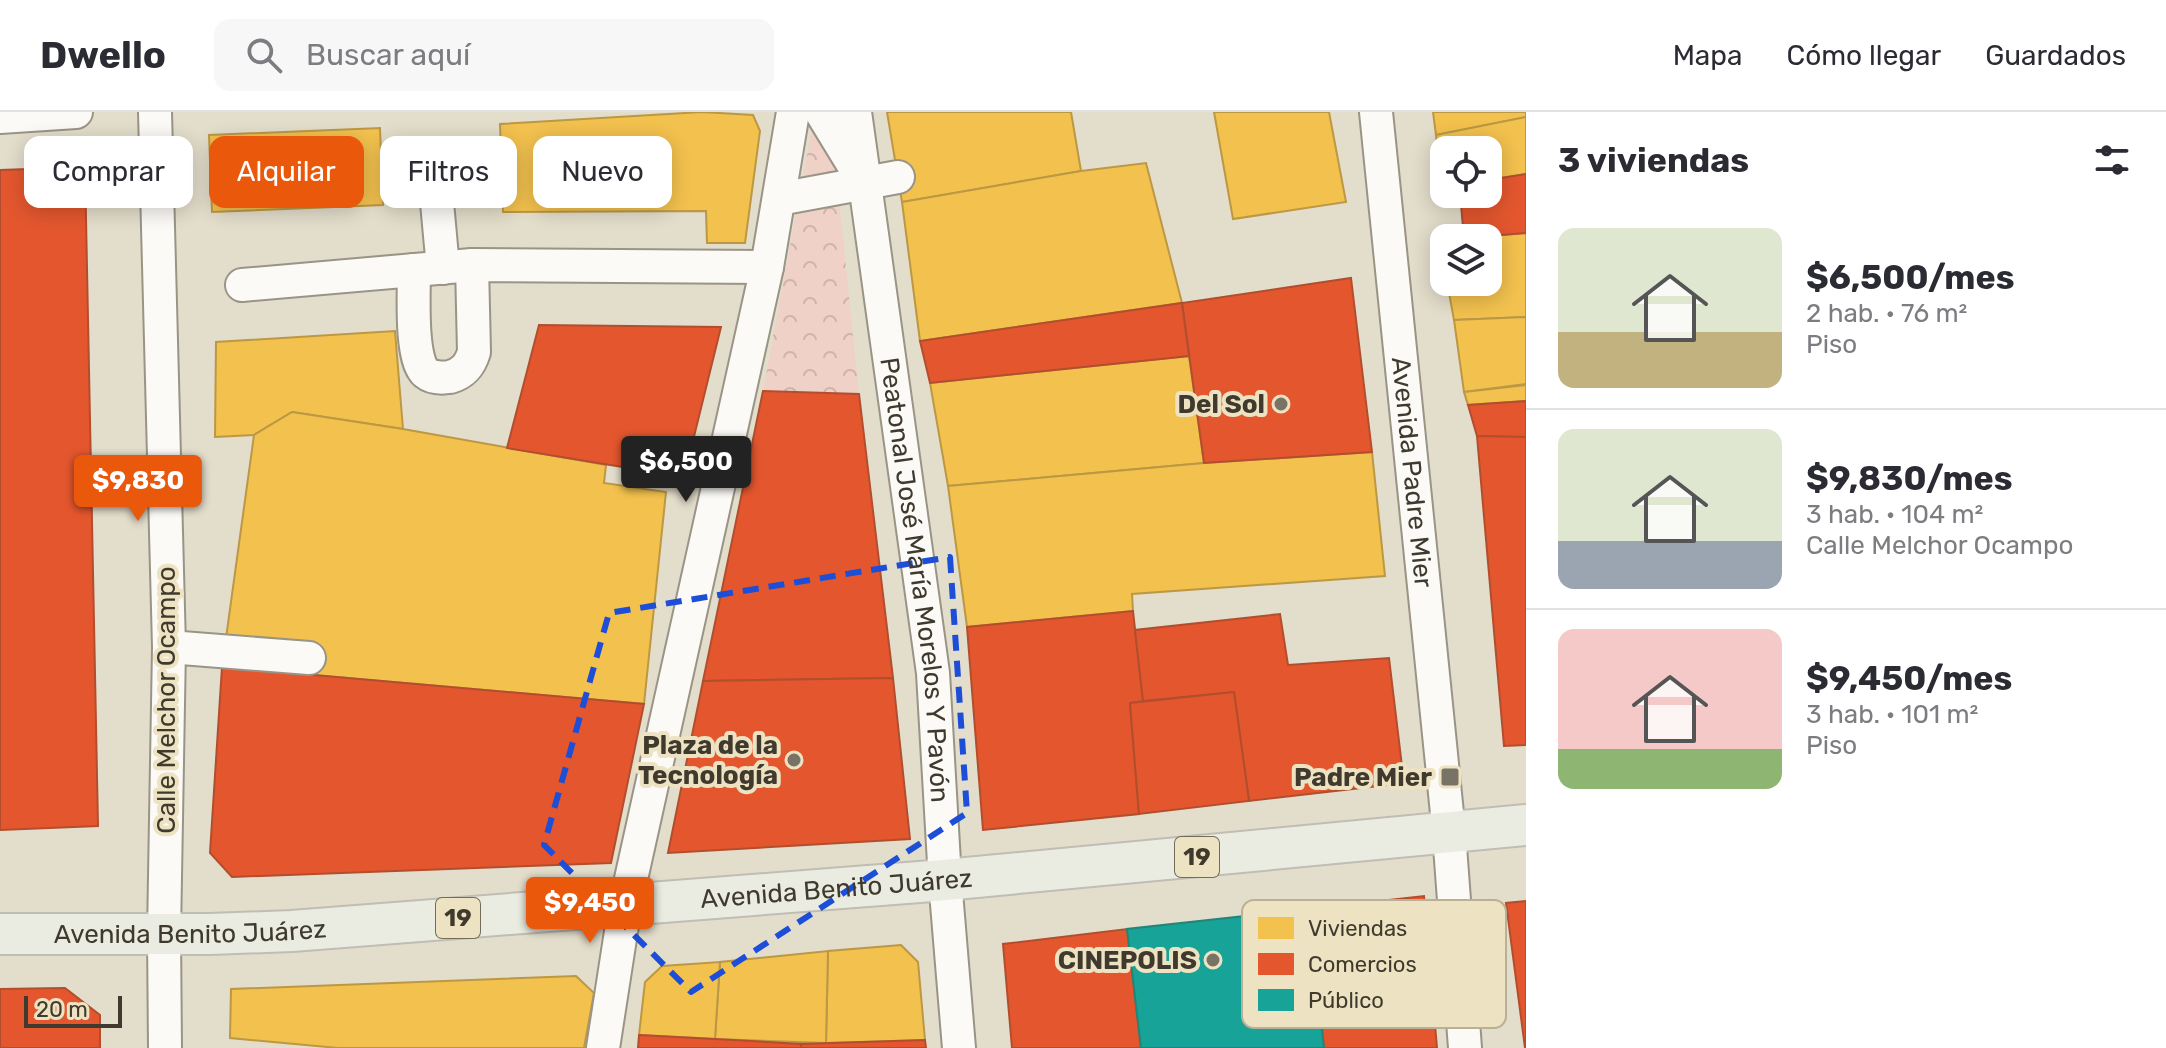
<!DOCTYPE html>
<html lang="es">
<head>
<meta charset="utf-8">
<style>
	:root { --surface:#fff; --page:#f7f7f7; --text:#2b2b33; --muted:#7c7c81; --line:#e1e1e2; --accent:#ea580c }
	body { margin:0; font-family:Rubik,sans-serif; background:var(--page); color:var(--text); height:100vh; display:flex; flex-direction:column; font-size:30px; white-space:nowrap }
	* { box-sizing:border-box; margin:0 }
	p { font-size:26px; color:var(--muted) }
	.icon { flex:none; width:44px; height:44px; fill:none; stroke:currentColor; stroke-width:2; stroke-linecap:round; stroke-linejoin:round }
	.map { position:relative; flex:1; overflow:hidden }
	.panel { display:flex; flex-direction:column; background:var(--surface); width:640px }
	.panel>* { flex:none }
	.guide { position:absolute; left:24px; top:24px; width:760px; height:72px; display:flex; gap:16px }
	.fabs { position:absolute; left:1430px; top:24px; display:grid; gap:16px }
	.fabs a { display:grid; place-items:center; width:72px; height:72px; border-radius:16px; background:var(--surface); box-shadow:0 4px 20px #0003; font-size:40px }
	.scale { position:absolute; left:24px; bottom:20px; width:98px; box-sizing:border-box; padding-left:8px; border:4px solid #3f3a2d; border-top:0; font-size:22px; line-height:28px; white-space:nowrap; color:#3f3a2d; -webkit-text-stroke:6px #ede2c1; paint-order:stroke }
	.price { position:absolute; translate:-50% -68px; padding:0 18px; border-radius:8px; background:var(--accent); color:#fff; font-size:26px; line-height:52px; filter:drop-shadow(0 2px 4px #0008) }
	.price::after { content:''; position:absolute; left:50%; top:48px; width:24px; height:18px; margin-left:-12px; background:inherit; clip-path:polygon(0 0,100% 0,50% 100%) }
	.price.active { background:#222; color:#fff }
	ul { padding:0; list-style:none }
	li { display:flex; align-items:center; gap:24px; height:200px; padding:0 32px }
	li+li { border-top:2px solid var(--line) }
	li span { display:grid; place-items:center; flex:none; width:224px; height:160px; border-radius:16px; color:#555 }
	li>.icon { margin-inline-start:auto }
	span .icon { width:96px; height:96px; fill:#fffc; stroke-width:1 }
	li b { font-size:34px }
	h2 { display:flex; justify-content:space-between; align-items:center; height:96px; padding:0 32px; font-size:34px }
	.pill { padding:0 28px; border-radius:16px; background:var(--surface); box-shadow:0 4px 20px #0003; font-size:28px; line-height:72px }
	.pill.active { background:var(--accent); color:#fff }
	header { display:flex; align-items:center; gap:48px; box-sizing:border-box; height:112px; padding:0 40px; background:var(--surface); border-bottom:2px solid var(--line) }
	header strong { font-size:38px }
	nav { display:flex; gap:44px; margin-inline-start:auto; font-size:28px }
	.search { width:560px; height:72px; background:var(--page); display:flex; align-items:center; gap:20px; box-sizing:border-box; padding:0 28px; border-radius:16px; color:var(--muted); font-size:30px }
	main { display:flex; flex:1; min-height:0 }
	.map>svg:first-child { display:block }
	.park { fill:url(#park-crowns) }
	.homes { fill:#f2c14e; stroke:#bc9844; stroke-width:2 }
	.shops { fill:#e4572e; stroke:#b24e2e; stroke-width:2 }
	.public { fill:#17a398; stroke:#238478; stroke-width:2 }
	.lines { fill:none; stroke-linecap:round; stroke-linejoin:round }
	.minor-casing { stroke:#999486; stroke-width:36 }
	.major-casing { stroke:#c0bdb4; stroke-width:44 }
	.minor { stroke:#fbfaf7; stroke-width:32 }
	.major { stroke:#eaece1; stroke-width:40 }
	.marked { fill:none; stroke:#1d4ed8; stroke-width:6; stroke-dasharray:16 10; stroke-linejoin:round }
	.poi-dot { fill:#787364; stroke:#ede2c1; stroke-width:3 }
	.labels { text-anchor:middle; stroke-width:8; stroke-linejoin:round; paint-order:stroke }
	.shield { fill:#ede2c1; stroke:#736c59; stroke-width:2 }
	.shield-label { font-size:24px; font-weight:bold; fill:#3f3a2d }
	.poi-label { font-size:26px; font-weight:bold; fill:#3f3a2d; stroke:#ede2c1; text-anchor:end }
	.street-label { font-size:26px; fill:#3f3a2d; stroke:#ede2c1 }
	.key { fill:#ede2c1; stroke:#b9b095; stroke-width:2 }
	.key-label { font-size:22px; fill:#3f3a2d }
</style>
</head>
<body>
<header>
<strong>Dwello</strong>
<div class="search"><svg class="icon" aria-label="search" viewBox="0 0 24 24"><circle cx="10" cy="10" r="6"/><path d="M15 15l6 6"/></svg>Buscar aquí</div>
<nav><a>Mapa</a><a>Cómo llegar</a><a>Guardados</a></nav>
</header>
<main>
<div class="map">
<svg width="1526" height="936" viewBox="0 0 1526 936">
	<defs>
		<pattern id="park-crowns" width="20" height="18" patternUnits="userSpaceOnUse" patternTransform="scale(2)"><rect width="20" height="18" fill="#efd1c7"/><path d="M2 6a3 3 0 1 1 6 0M12 15a3 3 0 1 1 6 0" fill="none" stroke="#ceb4ab"/></pattern>
	</defs>
	<rect width="100%" height="100%" fill="#e3ddcb"/>
	<path class="park" d="M815 0H830L859 282 763 279Z"/>
	<g class="homes">
		<path d="M702 0 753 3 760 19 745 131H707L706 99 503 100 500 12Z"/>
		<path d="M887 0H1071L1081 59 902 90Z"/>
		<path d="M1214 0H1329L1346 90 1233 107Z"/>
		<path d="M1433 0H1526V5L1436 23Z"/>
		<path d="M1526 5V62L1488 68V38H1444V75H1441L1436 23Z"/>
		<path d="M380 16 383 93 212 100 209 23Z"/>
		<path d="M1146 51 1182 191 920 229 902 90 1081 59Z"/>
		<path d="M1526 121V205L1454 208 1447 170H1488V126H1468Z"/>
		<path d="M1526 205V272L1464 280 1454 208Z"/>
		<path d="M395 219 403 317 292 300 254 323 215 325 216 230Z"/>
		<path d="M1189 244 1204 351 948 374 930 271Z"/>
		<path d="M1526 273V289L1468 293 1464 280Z"/>
		<path d="M292 300 403 317 606 353 604 371 666 380 644 592 222 555 254 323Z"/>
		<path d="M1372 340 1385 464 1132 482 1133 499 967 515 948 374 1204 351Z"/>
		<path d="M901 833 918 850 925 928 826 931 828 839Z"/>
		<path d="M828 839 826 931 715 927 720 850Z"/>
		<path d="M720 850 715 927 639 923 645 870 662 854Z"/>
		<path d="M576 864 594 881 584 936H338L230 926 231 877Z"/>
	</g>
	<g class="shops">
		<path d="M85 55 98 714 0 718V58Z"/>
		<path d="M1526 62V121L1464 126 1460 82H1488V68Z"/>
		<path d="M1351 166 1372 340 1204 351 1182 191Z"/>
		<path d="M1182 191 1189 244 930 271 920 229Z"/>
		<path d="M539 213 721 215 684 365 507 336Z"/>
		<path d="M763 279 859 282 893 566 703 569Z"/>
		<path d="M1526 289V325L1477 324 1468 293Z"/>
		<path d="M1477 324 1526 325V633L1504 634Z"/>
		<path d="M1133 499 1143 589 1130 591 1139 702 983 718 967 515Z"/>
		<path d="M1280 502 1288 553 1389 546 1404 671 1249 689 1234 580 1143 589 1135 518Z"/>
		<path d="M222 555 644 592 611 751 232 765 210 741Z"/>
		<path d="M893 566 910 727 668 741 703 569Z"/>
		<path d="M1234 580 1249 689 1139 702 1130 591Z"/>
		<path d="M1424 784 1437 936H1324L1308 797Z"/>
		<path d="M1526 789V936H1525L1506 791Z"/>
		<path d="M1127 817 1141 936H1012L1003 832Z"/>
		<path d="M65 876 100 903V936H0V877Z"/>
		<path d="M639 923 715 927 801 932V936H638Z"/>
		<path d="M925 928 926 936H801V932Z"/>
	</g>
	<path class="public" d="M1308 797 1324 936H1141L1127 817Z"/>
	<g class="lines">
		<defs>
			<g id="minor">
				<path d="M155 0 169 535 164 822 165 936"/>
				<path d="M821 0 857 59"/>
				<path id="s1" d="M855 0 933 561 945 768 959 936"/>
				<path id="s2" d="M1376 0 1449 721 1465 936"/>
				<path d="M0 5 76 0"/>
				<path d="M433 47 443 156"/>
				<path d="M779 87 898 65"/>
				<path d="M414 158C414 179 410 249 426 261 432 266 443 266 450 265 464 261 470 253 474 240L472 153"/>
				<path d="M242 173 472 153 767 155"/>
				<path d="M169 535 309 546"/>
				<path d="M603 936 625 794 767 155 793 0"/>
			</g>
			<g id="major">
				<path id="s3" d="M0 822H210L292 819 945 768 1526 713"/>
			</g>
		</defs>
		<use href="#minor" class="minor-casing"/>
		<use href="#major" class="major-casing"/>
		<use href="#minor" class="minor"/>
		<use href="#major" class="major"/>
	</g>
	<path class="marked" d="M950 445 967 701 691 880 544 733 609 501Z"/>
	<g class="poi-dot">
		<circle cx="1281" cy="292" r="8"/>
		<circle cx="794" cy="648" r="8"/>
		<rect x="1440" y="655" width="20" height="20" rx="4"/>
		<circle cx="1213" cy="848" r="8"/>
	</g>
	<g class="labels">
		<g class="shield">
			<rect x="1175" y="725" width="44" height="40" rx="6"/>
			<rect x="436" y="786" width="44" height="40" rx="6"/>
		</g>
		<g class="shield-label">
			<text x="1197" y="753">19</text>
			<text x="458" y="814">19</text>
		</g>
		<g class="poi-label">
			<text x="1265" y="301">Del Sol</text>
			<text x="778" y="642">Plaza de la<tspan x="778" dy="30">Tecnología</tspan></text>
			<text x="1432" y="674">Padre Mier</text>
			<text x="1197" y="857">CINEPOLIS</text>
		</g>
		<g class="street-label">
			<text dy="9" stroke="none"><textPath href="#s2" startOffset="362">Avenida Padre Mier</textPath></text>
			<text dy="9" stroke="none"><textPath href="#s1" startOffset="472">Peatonal José María Morelos Y Pavón</textPath></text>
			<text transform="translate(166 588) rotate(-90)" y="9">Calle Melchor Ocampo</text>
			<text dy="9" stroke="none"><textPath href="#s3" startOffset="838">Avenida Benito Juárez</textPath></text>
			<text dy="9" stroke="none"><textPath href="#s3" startOffset="190">Avenida Benito Juárez</textPath></text>
		</g>
	</g>
	<rect x="1242" y="788" width="264" height="128" rx="12" class="key"/>
	<rect x="1258" y="805" width="36" height="22" fill="#f2c14e"/>
	<rect x="1258" y="841" width="36" height="22" fill="#e4572e"/>
	<rect x="1258" y="877" width="36" height="22" fill="#17a398"/>
	<g class="key-label">
		<text x="1308" y="824">Viviendas</text>
		<text x="1308" y="860">Comercios</text>
		<text x="1308" y="896">Público</text>
	</g>
</svg>
<div class="fabs">
<a><svg class="icon" aria-label="locate" viewBox="0 0 24 24"><circle cx="12" cy="12" r="6"/><path d="M12 2v4M12 18v4M2 12h4M18 12h4"/></svg></a>
<a><svg class="icon" aria-label="layers" viewBox="0 0 24 24"><path d="M12 4l9 5-9 5-9-5zM3 14l9 5 9-5"/></svg></a>
</div>
<div class="scale">20 m</div>
<b class="price active" style="left:686px;top:392px">$6,500</b>
<b class="price" style="left:138px;top:411px">$9,830</b>
<b class="price" style="left:590px;top:833px">$9,450</b>
<div class="guide">
<a class="pill">Comprar</a>
<a class="pill active">Alquilar</a>
<a class="pill">Filtros</a>
<a class="pill">Nuevo</a>
</div>
</div>
<section class="panel">
<h2>3 viviendas<svg class="icon" aria-label="filters" viewBox="0 0 24 24"><path d="M4 7h16M4 17h16"/><circle cx="9" cy="7" r="2"/><circle cx="15" cy="17" r="2"/></svg></h2>
<ul>
<li><span style="background:linear-gradient(#dfe7d0 65%,#c2b280 0)"><svg class="icon" aria-label="home" viewBox="0 0 24 24"><path d="M3 11l9-7 9 7M6 9v11h12V9"/></svg></span><div><b>$6,500/mes</b><p>2 hab. · 76 m²</p><p>Piso</p></div></li>
<li><span style="background:linear-gradient(#dfe7d0 70%,#9aa5b1 0)"><svg class="icon" aria-label="home" viewBox="0 0 24 24"><path d="M3 11l9-7 9 7M6 9v11h12V9"/></svg></span><div><b>$9,830/mes</b><p>3 hab. · 104 m²</p><p>Calle Melchor Ocampo</p></div></li>
<li><span style="background:linear-gradient(#f6c9c9 75%,#8fb573 0)"><svg class="icon" aria-label="home" viewBox="0 0 24 24"><path d="M3 11l9-7 9 7M6 9v11h12V9"/></svg></span><div><b>$9,450/mes</b><p>3 hab. · 101 m²</p><p>Piso</p></div></li>
</ul>
</section>
</main>
</body>
</html>
